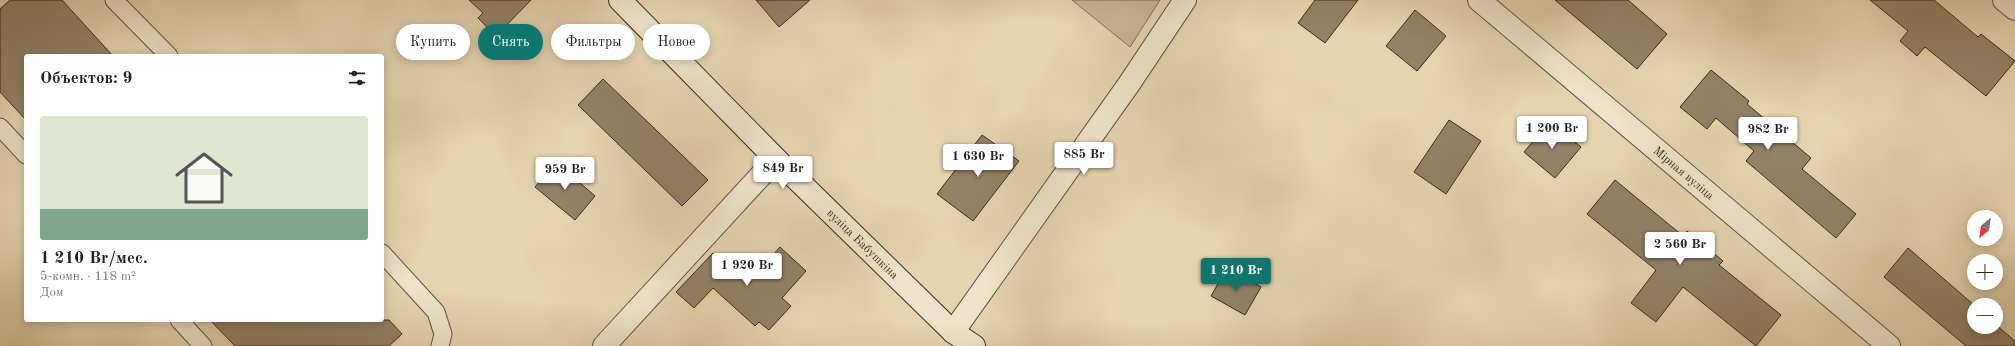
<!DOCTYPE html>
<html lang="ru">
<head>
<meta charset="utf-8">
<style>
	:root { --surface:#fff; --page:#f2f2f2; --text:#222; --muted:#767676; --line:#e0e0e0; --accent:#0f766e }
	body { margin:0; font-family:"Old Standard TT",serif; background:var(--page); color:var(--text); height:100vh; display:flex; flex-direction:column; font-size:15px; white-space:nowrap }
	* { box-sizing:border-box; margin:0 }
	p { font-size:13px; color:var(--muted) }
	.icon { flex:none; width:22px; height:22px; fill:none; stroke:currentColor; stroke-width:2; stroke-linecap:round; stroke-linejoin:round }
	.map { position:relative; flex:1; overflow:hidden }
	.sheet { position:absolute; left:24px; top:54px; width:360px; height:268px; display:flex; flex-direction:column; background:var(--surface); border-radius:4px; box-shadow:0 2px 10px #0003 }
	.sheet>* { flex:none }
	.hud { position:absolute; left:396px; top:24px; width:380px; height:36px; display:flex; gap:8px }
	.needle { width:26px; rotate:209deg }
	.fabs { position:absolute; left:1967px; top:210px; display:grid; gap:8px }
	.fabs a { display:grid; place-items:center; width:36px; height:36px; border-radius:50%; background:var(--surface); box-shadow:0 2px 10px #0003; font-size:20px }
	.price { position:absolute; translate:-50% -34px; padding:0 9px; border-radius:4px; background:#fff; color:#222; font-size:13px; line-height:26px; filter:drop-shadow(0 1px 2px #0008) }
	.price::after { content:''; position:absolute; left:50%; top:24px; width:12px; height:9px; margin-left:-6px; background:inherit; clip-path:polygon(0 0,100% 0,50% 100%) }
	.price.selected { background:var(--accent); color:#fff }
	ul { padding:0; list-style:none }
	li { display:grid; align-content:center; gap:8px; height:212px; padding:0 16px }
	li+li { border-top:1px solid var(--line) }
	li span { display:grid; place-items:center; height:124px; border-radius:4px; color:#555 }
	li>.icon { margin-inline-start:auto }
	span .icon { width:72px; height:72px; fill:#fffc; stroke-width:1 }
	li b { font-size:17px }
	h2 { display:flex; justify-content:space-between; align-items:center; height:48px; padding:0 16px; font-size:17px }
	.chip { padding:0 14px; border-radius:18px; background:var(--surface); box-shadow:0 2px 10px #0003; font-size:14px; line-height:36px }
	.chip.selected { background:var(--accent); color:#fff }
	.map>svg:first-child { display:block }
	.green { fill:#c9b796; stroke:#827058 }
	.building { fill:#938267; stroke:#3a2a19 }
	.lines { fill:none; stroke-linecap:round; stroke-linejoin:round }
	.lane-casing { stroke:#65543e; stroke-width:19 }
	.street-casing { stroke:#65543e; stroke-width:24 }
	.secondary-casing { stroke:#3a2a19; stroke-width:24 }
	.lane { stroke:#efe3cb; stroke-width:17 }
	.street { stroke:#efe3cb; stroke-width:22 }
	.secondary { stroke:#efe3cb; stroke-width:22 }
	.labels { text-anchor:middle; stroke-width:3; stroke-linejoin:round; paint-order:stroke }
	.street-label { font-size:12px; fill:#3a2a19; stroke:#efe3cb }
</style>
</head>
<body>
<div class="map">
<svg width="2015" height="346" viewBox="0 0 2015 346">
	<rect width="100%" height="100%" fill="#e6d4af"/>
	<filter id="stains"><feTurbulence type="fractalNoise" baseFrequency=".005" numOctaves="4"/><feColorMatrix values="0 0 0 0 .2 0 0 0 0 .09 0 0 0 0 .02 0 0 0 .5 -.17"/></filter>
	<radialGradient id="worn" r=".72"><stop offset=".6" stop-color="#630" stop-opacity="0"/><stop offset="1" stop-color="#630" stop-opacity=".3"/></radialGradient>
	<path class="green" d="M1072 0H1160L1130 47Z"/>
	<g class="building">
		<path d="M10 0H62L113 56H26V120L0 92V9Z"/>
		<path d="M469 0H531L496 36 478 18 483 13Z"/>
		<path d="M756 0H810L779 27Z"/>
		<path d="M1315 0H1358L1325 43 1298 23Z"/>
		<path d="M1555 0H1628L1667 34 1637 69Z"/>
		<path d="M1870 0H1934L1978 37 1981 34 2015 61 1986 96 1925 47 1917 56 1900 41 1908 31Z"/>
		<path d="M1415 10 1446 36 1417 71 1386 46Z"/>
		<path d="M1711 70 1749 101 1747 104 1811 158 1802 169 1856 214 1836 238 1746 161 1754 151 1716 118 1707 129 1680 107Z"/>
		<path d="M603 79 708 180 682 206 578 105Z"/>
		<path d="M1449 120 1481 141 1446 194 1414 172Z"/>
		<path d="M1550 121 1581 147 1555 178 1524 152Z"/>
		<path d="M982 135 1019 161 973 221 937 194Z"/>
		<path d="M556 162 595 196 575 220 535 187Z"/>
		<path d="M1615 180 1683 236 1687 231 1723 261 1719 265 1781 315 1756 346 1683 287 1656 322 1631 303 1656 270 1587 214Z"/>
		<path d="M780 247 806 271 782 298 791 306 769 330 759 322 755 326 713 288 694 308 676 292 713 253 733 272 744 261 757 273Z"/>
		<path d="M1908 248 1974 305V327H1996V325L2015 341V346H1966L1884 277Z"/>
		<path d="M1227 268 1261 287 1245 315 1211 296Z"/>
		<path d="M210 320H389L402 334 389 346H235Z"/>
	</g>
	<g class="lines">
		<defs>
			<g id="lane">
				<path d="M114 0 169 56"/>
				<path d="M0 127 26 155"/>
				<path d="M382 253 436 312 443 334 440 346"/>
				<path d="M179 320 203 346"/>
			</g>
			<g id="street">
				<path id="s1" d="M1479 0 1889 346"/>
				<path d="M2004 0 2015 9"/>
				<path d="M953 332 1129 84 1185 0"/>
				<path d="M604 346 776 159"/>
			</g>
			<g id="secondary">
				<path id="s2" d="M620 0 776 159 953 332 974 346"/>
			</g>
		</defs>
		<use href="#lane" class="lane-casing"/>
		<use href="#street" class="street-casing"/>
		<use href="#secondary" class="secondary-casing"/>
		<use href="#lane" class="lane"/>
		<use href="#street" class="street"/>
		<use href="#secondary" class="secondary"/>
	</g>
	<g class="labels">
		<g class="street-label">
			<text dy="4" stroke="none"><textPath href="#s1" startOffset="268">Мірная вуліца</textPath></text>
			<text dy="4" stroke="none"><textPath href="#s2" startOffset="344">вуліца Бабушкіна</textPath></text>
		</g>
	</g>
	<rect width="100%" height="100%" filter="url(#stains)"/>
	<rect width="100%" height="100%" fill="url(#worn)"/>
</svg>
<div class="fabs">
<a><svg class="needle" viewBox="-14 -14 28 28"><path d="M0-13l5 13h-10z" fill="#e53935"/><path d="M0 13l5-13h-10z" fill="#767676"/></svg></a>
<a>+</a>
<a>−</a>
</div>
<b class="price" style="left:1552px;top:150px">1 200 Br</b>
<b class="price" style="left:1768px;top:151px">982 Br</b>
<b class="price" style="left:1084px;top:176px">885 Br</b>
<b class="price" style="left:978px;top:178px">1 630 Br</b>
<b class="price" style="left:783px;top:190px">849 Br</b>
<b class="price" style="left:565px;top:191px">959 Br</b>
<b class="price" style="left:1680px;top:266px">2 560 Br</b>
<b class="price" style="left:747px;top:287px">1 920 Br</b>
<b class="price selected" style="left:1236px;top:292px">1 210 Br</b>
<div class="hud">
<a class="chip">Купить</a>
<a class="chip selected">Снять</a>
<a class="chip">Фильтры</a>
<a class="chip">Новое</a>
</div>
<section class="sheet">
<h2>Объектов: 9<svg class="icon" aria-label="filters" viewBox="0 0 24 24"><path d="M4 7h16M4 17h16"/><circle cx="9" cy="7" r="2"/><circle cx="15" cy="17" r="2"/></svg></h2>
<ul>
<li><span style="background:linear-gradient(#dfe7d0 75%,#7fa58c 0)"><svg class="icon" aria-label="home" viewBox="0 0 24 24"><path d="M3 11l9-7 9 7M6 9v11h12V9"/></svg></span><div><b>1 210 Br/мес.</b><p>5-комн. · 118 m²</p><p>Дом</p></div></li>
</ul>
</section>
</div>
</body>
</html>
